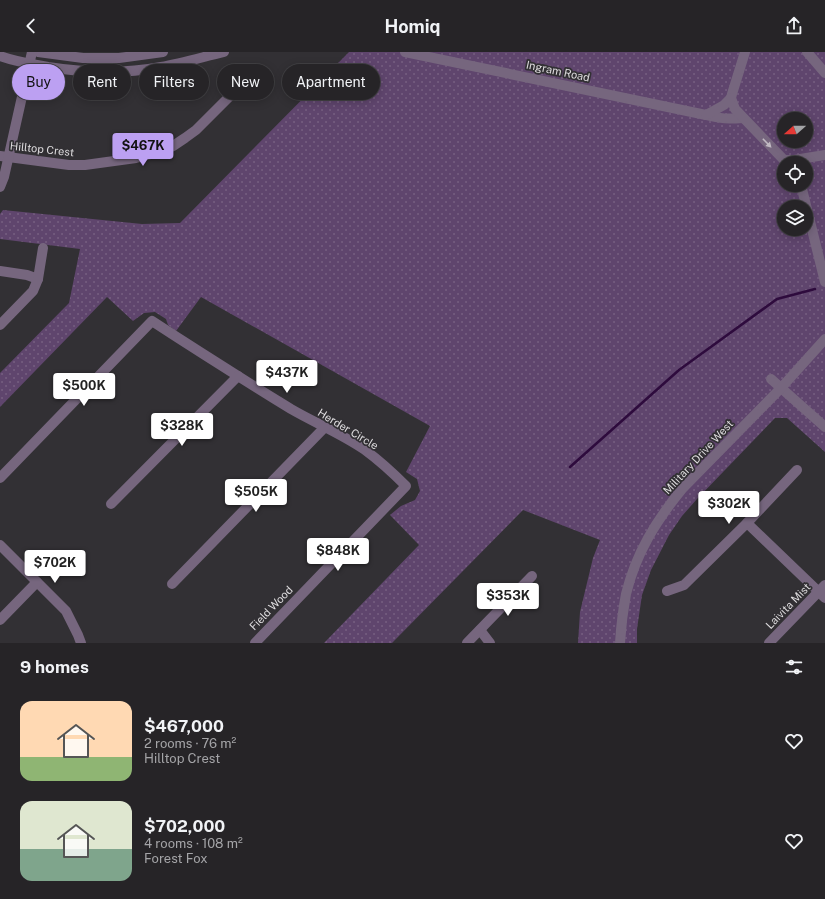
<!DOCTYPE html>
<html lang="en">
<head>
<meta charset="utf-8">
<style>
	:root { --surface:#262427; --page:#323033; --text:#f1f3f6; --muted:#a4a4a7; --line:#424144; --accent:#bca0f2 }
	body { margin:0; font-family:"Public Sans",sans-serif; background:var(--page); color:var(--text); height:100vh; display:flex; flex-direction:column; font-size:15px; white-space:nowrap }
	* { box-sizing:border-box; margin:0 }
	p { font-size:13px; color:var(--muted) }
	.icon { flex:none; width:22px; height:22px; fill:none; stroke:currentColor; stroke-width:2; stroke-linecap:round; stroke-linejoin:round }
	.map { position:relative; height:591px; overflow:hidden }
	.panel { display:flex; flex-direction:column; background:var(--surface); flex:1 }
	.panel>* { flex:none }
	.top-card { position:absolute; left:12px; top:12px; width:400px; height:36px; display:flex; gap:8px }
	.needle { width:26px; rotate:249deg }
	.buttons { position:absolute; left:777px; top:60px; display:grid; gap:8px }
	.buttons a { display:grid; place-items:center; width:36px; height:36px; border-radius:50%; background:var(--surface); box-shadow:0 2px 10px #0003,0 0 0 1px var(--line); font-size:20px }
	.price { position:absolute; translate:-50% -34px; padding:0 9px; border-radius:4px; background:#fff; color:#222; font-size:13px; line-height:26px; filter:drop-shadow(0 1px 2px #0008) }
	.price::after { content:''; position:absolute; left:50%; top:24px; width:12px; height:9px; margin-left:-6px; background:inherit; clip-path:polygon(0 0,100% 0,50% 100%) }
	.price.selected { background:var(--accent); color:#111 }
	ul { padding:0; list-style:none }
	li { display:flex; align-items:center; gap:12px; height:100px; padding:0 20px }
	li span { display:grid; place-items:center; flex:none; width:112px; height:80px; border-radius:12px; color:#555 }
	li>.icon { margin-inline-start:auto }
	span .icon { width:48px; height:48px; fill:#fffc; stroke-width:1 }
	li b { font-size:17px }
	h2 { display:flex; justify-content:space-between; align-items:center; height:48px; padding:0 20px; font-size:17px }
	.pill { padding:0 14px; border-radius:18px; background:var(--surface); box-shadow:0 2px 10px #0003,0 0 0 1px var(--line); font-size:14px; line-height:36px }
	.pill.selected { background:var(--accent); color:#111 }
	header { display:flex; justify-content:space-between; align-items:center; height:52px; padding:0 20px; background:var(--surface); font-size:18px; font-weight:700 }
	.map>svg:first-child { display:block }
	.grass { fill:url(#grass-dots); fill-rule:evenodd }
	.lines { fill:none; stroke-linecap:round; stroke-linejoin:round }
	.stream { stroke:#2e0b3d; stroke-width:2.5 }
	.minor { stroke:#76667e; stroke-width:10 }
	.oneway { fill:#c0b9c2 }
	.labels { text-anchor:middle; stroke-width:3.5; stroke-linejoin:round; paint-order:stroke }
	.street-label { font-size:11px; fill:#dfdddf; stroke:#323034 }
</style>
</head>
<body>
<header><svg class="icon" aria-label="back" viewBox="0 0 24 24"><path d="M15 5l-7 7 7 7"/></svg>Homiq<svg class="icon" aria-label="share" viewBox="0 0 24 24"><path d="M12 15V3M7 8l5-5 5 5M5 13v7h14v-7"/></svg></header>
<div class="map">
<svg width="825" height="591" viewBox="0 0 825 591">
	<defs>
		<pattern id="grass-dots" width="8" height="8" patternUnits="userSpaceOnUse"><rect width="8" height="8" fill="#5f456d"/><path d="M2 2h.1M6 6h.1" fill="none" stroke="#765f81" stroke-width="1.8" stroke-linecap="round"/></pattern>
	</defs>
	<rect width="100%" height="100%" fill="#323034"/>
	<path class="grass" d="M349 0H825V400L787 366H775L697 447 682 464 669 483 651 518 642 543 637 577V591H578L580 560 593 506 600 488 523 458 392 591H324L419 493 390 463 401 454 415 448 420 439 417 427 406 420 430 374 201 245 176 279 168 273 166 267 155 260 144 261 133 269 107 245 0 355V321L69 251 80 197 0 187V162L3 158 142 172 180 171ZM784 67H806V89H784ZM784 111H806V133H784ZM784 155H806V177H784Z"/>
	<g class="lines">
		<path class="stream" d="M570 415 679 318 777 247 815 237"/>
		<g class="minor">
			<path d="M38 0 83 6H119L163 0"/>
			<path d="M405 0 706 63C721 67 728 67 743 66"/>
			<path d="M745 0 732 42 731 46 735 57 784 108H794L825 103"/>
			<path d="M807 0 825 21"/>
			<path d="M0 4C16 10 32 12 48 15 86 21 124 22 161 15 182 11 203 5 224 0"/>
			<path d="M706 63 724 53 731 46"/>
			<path d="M0 104 69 113H85L136 106 158 100 173 94 185 86 196 78 232 42 237 33 239 23"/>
			<path d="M801 133 825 230"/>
			<path d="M0 135 4 125 32 0"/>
			<path d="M0 219 27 223 38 227"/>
			<path d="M0 273 33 239 38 227 43 196"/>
			<path d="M771 327 825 375"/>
			<path d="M0 426 152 269C198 299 244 328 291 357 315 371 342 382 365 398 380 409 393 421 406 434L255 591"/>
			<path d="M111 452 238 324"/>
			<path d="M747 471 825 546"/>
			<path d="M0 493 66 559 78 583 81 591"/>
			<path d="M172 532 325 375"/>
			<path d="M667 539 684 533 747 471 797 418"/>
			<path d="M0 568 37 530"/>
			<path d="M480 578 490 591"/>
			<path d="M467 591 532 524"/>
			<path d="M620 591C621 575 623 558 626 542 636 501 656 469 682 437L781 336 825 287"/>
			<path d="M769 591 825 533"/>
		</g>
	</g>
	<defs><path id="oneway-solid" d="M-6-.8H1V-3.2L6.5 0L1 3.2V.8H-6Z"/></defs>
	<use class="oneway" href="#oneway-solid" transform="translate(767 91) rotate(46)"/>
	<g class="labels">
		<g class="street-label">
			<text transform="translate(558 19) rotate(12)" y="4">Ingram Road</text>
			<text transform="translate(42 97) rotate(6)" y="4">Hilltop Crest</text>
			<text transform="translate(348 377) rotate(31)" y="4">Herder Circle</text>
			<text transform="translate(698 405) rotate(-47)" y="4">Military Drive West</text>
			<text transform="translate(788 554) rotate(-46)" y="4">Laivita Mist</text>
			<text transform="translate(271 556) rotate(-46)" y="4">Field Wood</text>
		</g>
	</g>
</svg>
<div class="buttons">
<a><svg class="needle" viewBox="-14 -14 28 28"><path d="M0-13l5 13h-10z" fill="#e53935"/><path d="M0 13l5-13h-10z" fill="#a4a4a7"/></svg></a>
<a><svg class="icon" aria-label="locate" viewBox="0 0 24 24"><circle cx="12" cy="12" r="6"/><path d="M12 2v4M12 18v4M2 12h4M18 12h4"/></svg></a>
<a><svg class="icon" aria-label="layers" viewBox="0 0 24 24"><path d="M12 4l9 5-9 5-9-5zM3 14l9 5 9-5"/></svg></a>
</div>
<b class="price selected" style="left:143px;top:115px">$467K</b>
<b class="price" style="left:287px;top:342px">$437K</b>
<b class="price" style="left:84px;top:355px">$500K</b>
<b class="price" style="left:182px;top:395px">$328K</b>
<b class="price" style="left:256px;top:461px">$505K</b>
<b class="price" style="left:729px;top:473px">$302K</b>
<b class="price" style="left:338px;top:520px">$848K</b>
<b class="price" style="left:55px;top:532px">$702K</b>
<b class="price" style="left:508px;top:565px">$353K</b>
<div class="top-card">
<a class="pill selected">Buy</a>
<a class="pill">Rent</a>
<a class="pill">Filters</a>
<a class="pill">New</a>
<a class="pill">Apartment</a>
</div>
</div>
<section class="panel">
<h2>9 homes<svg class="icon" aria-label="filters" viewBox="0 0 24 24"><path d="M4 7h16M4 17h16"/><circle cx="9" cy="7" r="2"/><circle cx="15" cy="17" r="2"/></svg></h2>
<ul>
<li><span style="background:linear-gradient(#ffd9b3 70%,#8fb573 0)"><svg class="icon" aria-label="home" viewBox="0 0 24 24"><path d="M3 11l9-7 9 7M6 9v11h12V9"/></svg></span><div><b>$467,000</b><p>2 rooms · 76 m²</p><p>Hilltop Crest</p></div><svg class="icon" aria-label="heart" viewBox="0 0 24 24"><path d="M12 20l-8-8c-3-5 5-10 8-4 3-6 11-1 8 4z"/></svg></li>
<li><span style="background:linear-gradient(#dfe7d0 60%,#7fa58c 0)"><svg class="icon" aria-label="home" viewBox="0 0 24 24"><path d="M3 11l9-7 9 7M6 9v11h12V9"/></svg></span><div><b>$702,000</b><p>4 rooms · 108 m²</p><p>Forest Fox</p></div><svg class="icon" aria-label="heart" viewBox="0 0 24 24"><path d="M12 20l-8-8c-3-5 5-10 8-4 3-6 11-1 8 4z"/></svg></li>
</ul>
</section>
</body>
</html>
